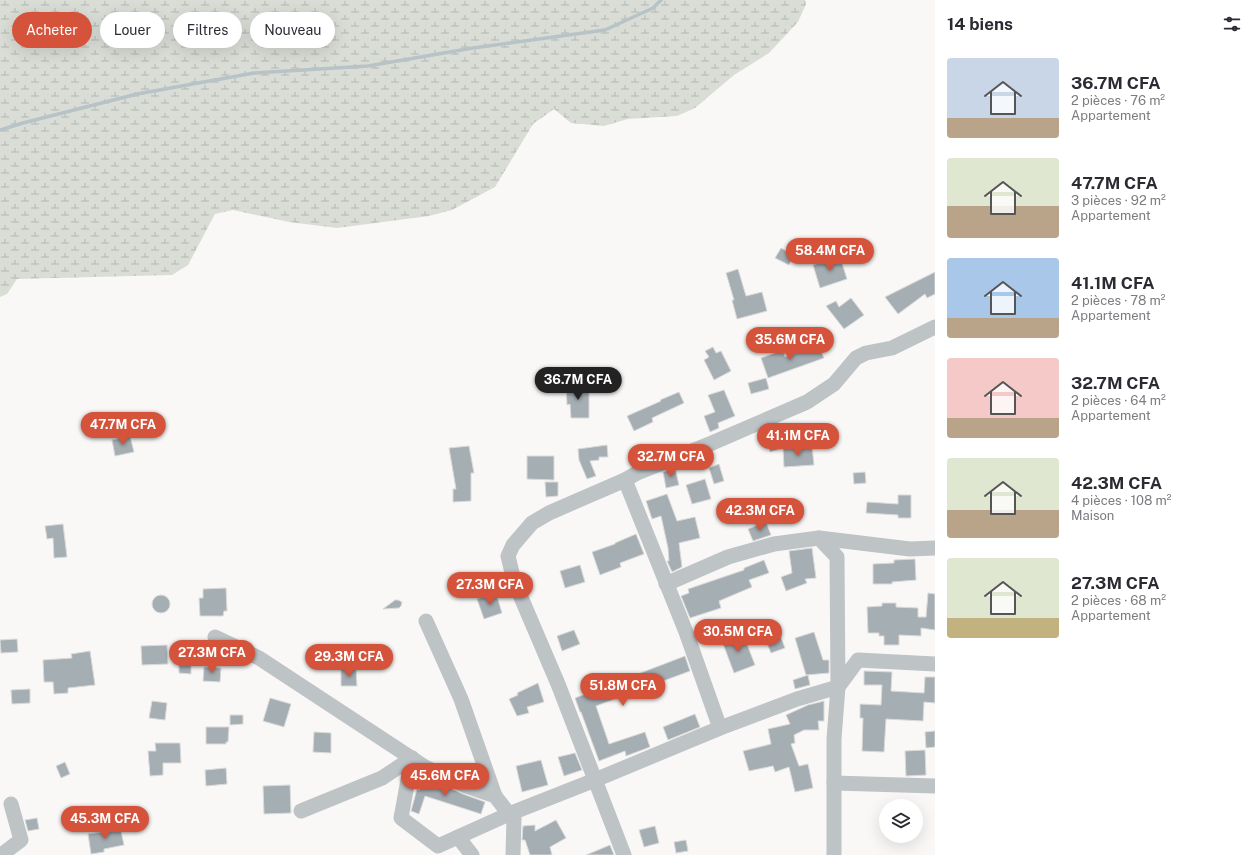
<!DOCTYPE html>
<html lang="fr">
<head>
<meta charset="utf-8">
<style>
	:root { --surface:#fff; --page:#f7f7f7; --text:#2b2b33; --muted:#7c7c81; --accent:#d5533b }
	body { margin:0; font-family:"Public Sans",sans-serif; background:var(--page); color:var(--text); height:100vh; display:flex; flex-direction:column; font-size:15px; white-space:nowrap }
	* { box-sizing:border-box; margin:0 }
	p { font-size:13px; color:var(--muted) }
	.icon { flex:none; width:22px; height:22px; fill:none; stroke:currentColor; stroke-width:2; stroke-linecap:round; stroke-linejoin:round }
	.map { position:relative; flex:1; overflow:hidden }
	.drawer { display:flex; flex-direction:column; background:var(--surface); width:320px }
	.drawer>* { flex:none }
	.guide { position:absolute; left:12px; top:12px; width:380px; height:36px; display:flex; gap:8px }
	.fabs { position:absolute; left:879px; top:799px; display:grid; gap:8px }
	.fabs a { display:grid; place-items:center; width:44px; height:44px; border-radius:50%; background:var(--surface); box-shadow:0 4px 16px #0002; font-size:20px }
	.price { position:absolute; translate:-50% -34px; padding:0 9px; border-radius:14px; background:var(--accent); color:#fff; font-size:13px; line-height:26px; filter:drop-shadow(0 1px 2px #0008) }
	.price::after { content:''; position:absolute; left:50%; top:24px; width:12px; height:9px; margin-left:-6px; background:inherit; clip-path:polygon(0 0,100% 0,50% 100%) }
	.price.active { background:#222; color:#fff }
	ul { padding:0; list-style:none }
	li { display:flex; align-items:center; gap:12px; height:100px; padding:0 12px }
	li span { display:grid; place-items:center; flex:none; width:112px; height:80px; border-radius:4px; color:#555 }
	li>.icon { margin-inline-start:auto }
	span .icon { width:48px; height:48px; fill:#fffc; stroke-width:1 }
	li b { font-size:17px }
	h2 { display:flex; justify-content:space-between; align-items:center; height:48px; padding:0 12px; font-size:17px }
	.chip { padding:0 14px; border-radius:18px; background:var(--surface); box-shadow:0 4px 16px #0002; font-size:14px; line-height:36px }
	.chip.active { background:var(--accent); color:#fff }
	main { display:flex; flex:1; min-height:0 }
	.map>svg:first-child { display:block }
	.wetland { fill:url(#wetland-marsh) }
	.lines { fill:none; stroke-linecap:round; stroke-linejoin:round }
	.stream { stroke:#b7c3c7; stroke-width:3.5 }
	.building { fill:#a5aeb3; stroke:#dadad9 }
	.minor { stroke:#bec3c6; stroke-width:15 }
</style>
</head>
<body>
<main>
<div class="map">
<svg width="935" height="855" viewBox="0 0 935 855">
	<defs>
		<pattern id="wetland-marsh" width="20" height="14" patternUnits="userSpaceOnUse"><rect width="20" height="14" fill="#d9ddd6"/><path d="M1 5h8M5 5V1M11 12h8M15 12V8" fill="none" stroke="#b4b8b3"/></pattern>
	</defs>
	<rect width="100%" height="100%" fill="#f9f8f7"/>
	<path class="wetland" d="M0 0H805L806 4 798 22 769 53 734 75 695 108 677 116 628 119 604 126 571 123 554 109 533 124 495 187 452 210 429 216 337 228 289 222 233 210 215 214 188 265 172 275 17 279 7 294 0 297Z"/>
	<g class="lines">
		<path class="stream" d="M0 130 23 123 137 94 254 73 368 66 473 48 605 30 653 8 661 0"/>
	</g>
	<g class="building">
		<path d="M781 248 794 255 789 265 775 258Z"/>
		<path d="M840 257 847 279 820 288 813 265Z"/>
		<path d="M738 269 746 296 762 292 767 311 737 319 732 300H734L726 273Z"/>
		<path d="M935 272V294L927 298 925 294 898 314 885 297Z"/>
		<path d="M851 298 864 315 844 329 826 306 836 301 839 307Z"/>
		<path d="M818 344 824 358 768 378 761 358 783 350 785 357Z"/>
		<path d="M713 347 716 353 721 351 731 371 714 380 704 360 709 357 705 351Z"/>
		<path d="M766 378 769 389 751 394 748 383Z"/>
		<path d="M575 382V388H589V418H571L570 404 567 405 566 383Z"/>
		<path d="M724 390 735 416 718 423 719 428 710 432 704 416 715 412 708 395Z"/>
		<path d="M679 392 684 403 652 418 653 422 634 431 627 416 661 401 660 400Z"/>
		<path d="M775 430 780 449 770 452 765 433Z"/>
		<path d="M130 436 134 452 115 456 112 440Z"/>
		<path d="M607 445 608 457H599V460L590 461 596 476 587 479 579 460 578 449Z"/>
		<path d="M469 446 474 473H471V501L453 502V489H456L449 448Z"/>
		<path d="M812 446 814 465 784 467 783 448Z"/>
		<path d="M527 456H554V480L527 479Z"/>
		<path d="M719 464 724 481 714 484 709 468Z"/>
		<path d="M675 468 679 485 666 488 663 472Z"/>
		<path d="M865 472 866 483 854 484 853 473Z"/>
		<path d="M705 479 711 499 692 504 686 485Z"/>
		<path d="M545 482H558V496L546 497Z"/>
		<path d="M667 494 677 521 695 517 700 538 679 543 682 567 672 572 667 561H669L668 548 661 516 652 519 646 501Z"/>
		<path d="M898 495H911V518H898V515L866 513 867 502 898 504Z"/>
		<path d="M766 522 771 535 753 541 748 529Z"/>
		<path d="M63 524 67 557 54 558 53 538 47 539 45 526Z"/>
		<path d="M636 534 644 554 620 563 621 567 600 575 592 552 615 544V543Z"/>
		<path d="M812 548 816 578 805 579 807 583 786 591 781 577 792 573 789 551Z"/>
		<path d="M915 559 916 580 892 582V584H873V564L894 563V560Z"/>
		<path d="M764 560 769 573 749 580 752 587 719 601 721 608 690 618 681 596 689 593 688 589 744 570V568Z"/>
		<path d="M580 565 585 582 565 588 560 571Z"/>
		<path d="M226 588 227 611H224L223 616H200L199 598H203V589Z"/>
		<path d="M496 593 502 613 484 619 477 599Z"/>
		<path d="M928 593 935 594V630L921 628V636L899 635V645H884V636H879V633H868L867 607 882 606V603H896V607L918 608V617H926Z"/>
		<circle cx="161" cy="604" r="9"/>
		<path d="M395 600H398L402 602 401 606 399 608 383 609Z"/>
		<path d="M574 630 580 644 562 651 557 636Z"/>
		<path d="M814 632 823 660H829V673L806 675 795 638Z"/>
		<path d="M743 634 755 665 734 673 722 641Z"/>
		<path d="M780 635 785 648 771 653 766 641Z"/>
		<path d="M17 639 18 652 1 653 0 640Z"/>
		<path d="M167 645 168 664 142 665 141 646Z"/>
		<path d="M90 651 95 685 68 688V693L54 694 53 682H44L43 660 72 658 71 654Z"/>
		<path d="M685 656 690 671 596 706 609 744 645 732 650 747 626 756 625 751 599 761 581 712H580L575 698Z"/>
		<path d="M179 661 191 662V674L179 673Z"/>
		<path d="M204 667 221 668 220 682 203 681Z"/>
		<path d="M341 669H356L357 686H341Z"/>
		<path d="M864 671 892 672 891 691 924 693 925 677H935V703L924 702 923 721 886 719 884 752 862 751 863 718H860V704L881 705 882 685H864Z"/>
		<path d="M808 675 810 685 795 689 793 680Z"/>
		<path d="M538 683 544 702 527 707 529 713 517 716 509 699 518 695 517 693Z"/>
		<path d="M30 689V703L12 704 11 690Z"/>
		<path d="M270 698 291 704 284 727 263 721Z"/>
		<path d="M152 701 167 703 165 720 149 718Z"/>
		<path d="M824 701V721H818L819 730H804L794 735 795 743 791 744 799 766 808 764 813 788 795 792 789 767 775 772 773 766 749 771 743 751 771 744 768 729 790 724 786 715 808 705Z"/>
		<path d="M695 714 700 727 668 740 663 727Z"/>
		<path d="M230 715H243V724L230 725Z"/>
		<path d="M206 727H229L228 742H226V744H206Z"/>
		<path d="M935 731V747L926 748 925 732Z"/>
		<path d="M314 732 331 733V753L313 752Z"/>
		<path d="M155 743H180L181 763H163V775L150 776 148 751H156Z"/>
		<path d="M925 750 926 775 906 776 905 751Z"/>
		<path d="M575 753 582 770 564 776 558 757Z"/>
		<path d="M541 760 548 785 522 792 516 766Z"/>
		<path d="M65 762 70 774 61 778 56 766Z"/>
		<path d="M226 768 227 784 206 786 205 770Z"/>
		<path d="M423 777 435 781 463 794 485 802 481 814 425 796 419 814 411 811 417 789 419 790Z"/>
		<path d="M290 785 291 813 264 814 263 786Z"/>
		<path d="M37 818 39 829 28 831 25 820Z"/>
		<path d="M556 820 566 838 550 847 552 855H530L525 840H522L523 826 535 825V831Z"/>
		<path d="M655 826 659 843 644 847 639 830Z"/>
		<path d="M120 827 124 845 104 849V852L91 854 88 834 103 832 102 830Z"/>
		<path d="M686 840 688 851 676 853 674 842Z"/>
		<path d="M610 845 614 855H586Z"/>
	</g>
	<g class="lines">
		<g class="minor">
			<path d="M666 584 728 557 774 544 819 538"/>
			<path d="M426 621 461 699 495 796"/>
			<path d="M215 637 259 658 425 767 466 786 495 796 509 814 595 780 720 728 797 699 838 687 858 660 935 664"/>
			<path d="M720 728 686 632 625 480 637 473 712 443 807 402 834 384 856 358 866 353 892 348 935 327"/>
			<path d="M412 758 401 818 438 846 509 814 514 818 513 855"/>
			<path d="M834 783 935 786"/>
			<path d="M301 811 382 778 412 758"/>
			<path d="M458 837 472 855"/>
			<path d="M1 855 21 840 11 804"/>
			<path d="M624 855 558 684 514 581 508 556 513 545 532 523 549 513 625 480"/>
			<path d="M834 855V739L838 687 837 557 819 538 910 549 935 548"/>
		</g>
	</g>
</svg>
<div class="fabs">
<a><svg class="icon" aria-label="layers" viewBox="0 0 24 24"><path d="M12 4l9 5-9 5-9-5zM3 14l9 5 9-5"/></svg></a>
</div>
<b class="price" style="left:830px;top:272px">58.4M CFA</b>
<b class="price" style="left:790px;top:361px">35.6M CFA</b>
<b class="price active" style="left:578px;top:401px">36.7M CFA</b>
<b class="price" style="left:123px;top:446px">47.7M CFA</b>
<b class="price" style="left:798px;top:457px">41.1M CFA</b>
<b class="price" style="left:671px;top:478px">32.7M CFA</b>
<b class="price" style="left:760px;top:532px">42.3M CFA</b>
<b class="price" style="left:490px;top:606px">27.3M CFA</b>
<b class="price" style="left:738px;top:653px">30.5M CFA</b>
<b class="price" style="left:212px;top:674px">27.3M CFA</b>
<b class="price" style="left:349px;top:678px">29.3M CFA</b>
<b class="price" style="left:623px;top:707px">51.8M CFA</b>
<b class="price" style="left:445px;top:797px">45.6M CFA</b>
<b class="price" style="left:105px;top:840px">45.3M CFA</b>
<div class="guide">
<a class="chip active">Acheter</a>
<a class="chip">Louer</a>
<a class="chip">Filtres</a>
<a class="chip">Nouveau</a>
</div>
</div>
<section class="drawer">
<h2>14 biens<svg class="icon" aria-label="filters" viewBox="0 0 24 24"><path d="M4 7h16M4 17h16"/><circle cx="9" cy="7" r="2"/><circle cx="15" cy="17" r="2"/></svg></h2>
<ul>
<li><span style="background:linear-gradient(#c9d6e8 75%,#b9a48a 0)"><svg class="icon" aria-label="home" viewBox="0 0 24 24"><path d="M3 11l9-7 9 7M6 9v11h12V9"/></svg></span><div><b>36.7M CFA</b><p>2 pièces · 76 m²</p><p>Appartement</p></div></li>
<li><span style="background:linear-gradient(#dfe7d0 60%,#b9a48a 0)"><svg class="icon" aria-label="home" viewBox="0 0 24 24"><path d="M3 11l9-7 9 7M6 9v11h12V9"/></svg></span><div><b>47.7M CFA</b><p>3 pièces · 92 m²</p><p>Appartement</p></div></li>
<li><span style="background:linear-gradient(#a9c7e8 75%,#b9a48a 0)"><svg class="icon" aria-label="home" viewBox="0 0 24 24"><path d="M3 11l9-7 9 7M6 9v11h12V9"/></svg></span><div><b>41.1M CFA</b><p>2 pièces · 78 m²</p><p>Appartement</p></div></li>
<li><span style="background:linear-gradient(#f6c9c9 75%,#b9a48a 0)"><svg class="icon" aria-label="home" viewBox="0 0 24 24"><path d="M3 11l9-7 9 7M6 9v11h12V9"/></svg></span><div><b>32.7M CFA</b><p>2 pièces · 64 m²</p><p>Appartement</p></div></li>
<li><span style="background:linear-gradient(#dfe7d0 65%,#b9a48a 0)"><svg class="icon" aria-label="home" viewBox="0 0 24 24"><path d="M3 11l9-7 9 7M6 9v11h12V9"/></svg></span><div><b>42.3M CFA</b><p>4 pièces · 108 m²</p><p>Maison</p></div></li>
<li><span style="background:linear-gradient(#dfe7d0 75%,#c2b280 0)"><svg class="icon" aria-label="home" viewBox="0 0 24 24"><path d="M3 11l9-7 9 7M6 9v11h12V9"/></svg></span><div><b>27.3M CFA</b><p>2 pièces · 68 m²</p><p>Appartement</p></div></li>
</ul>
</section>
</main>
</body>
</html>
